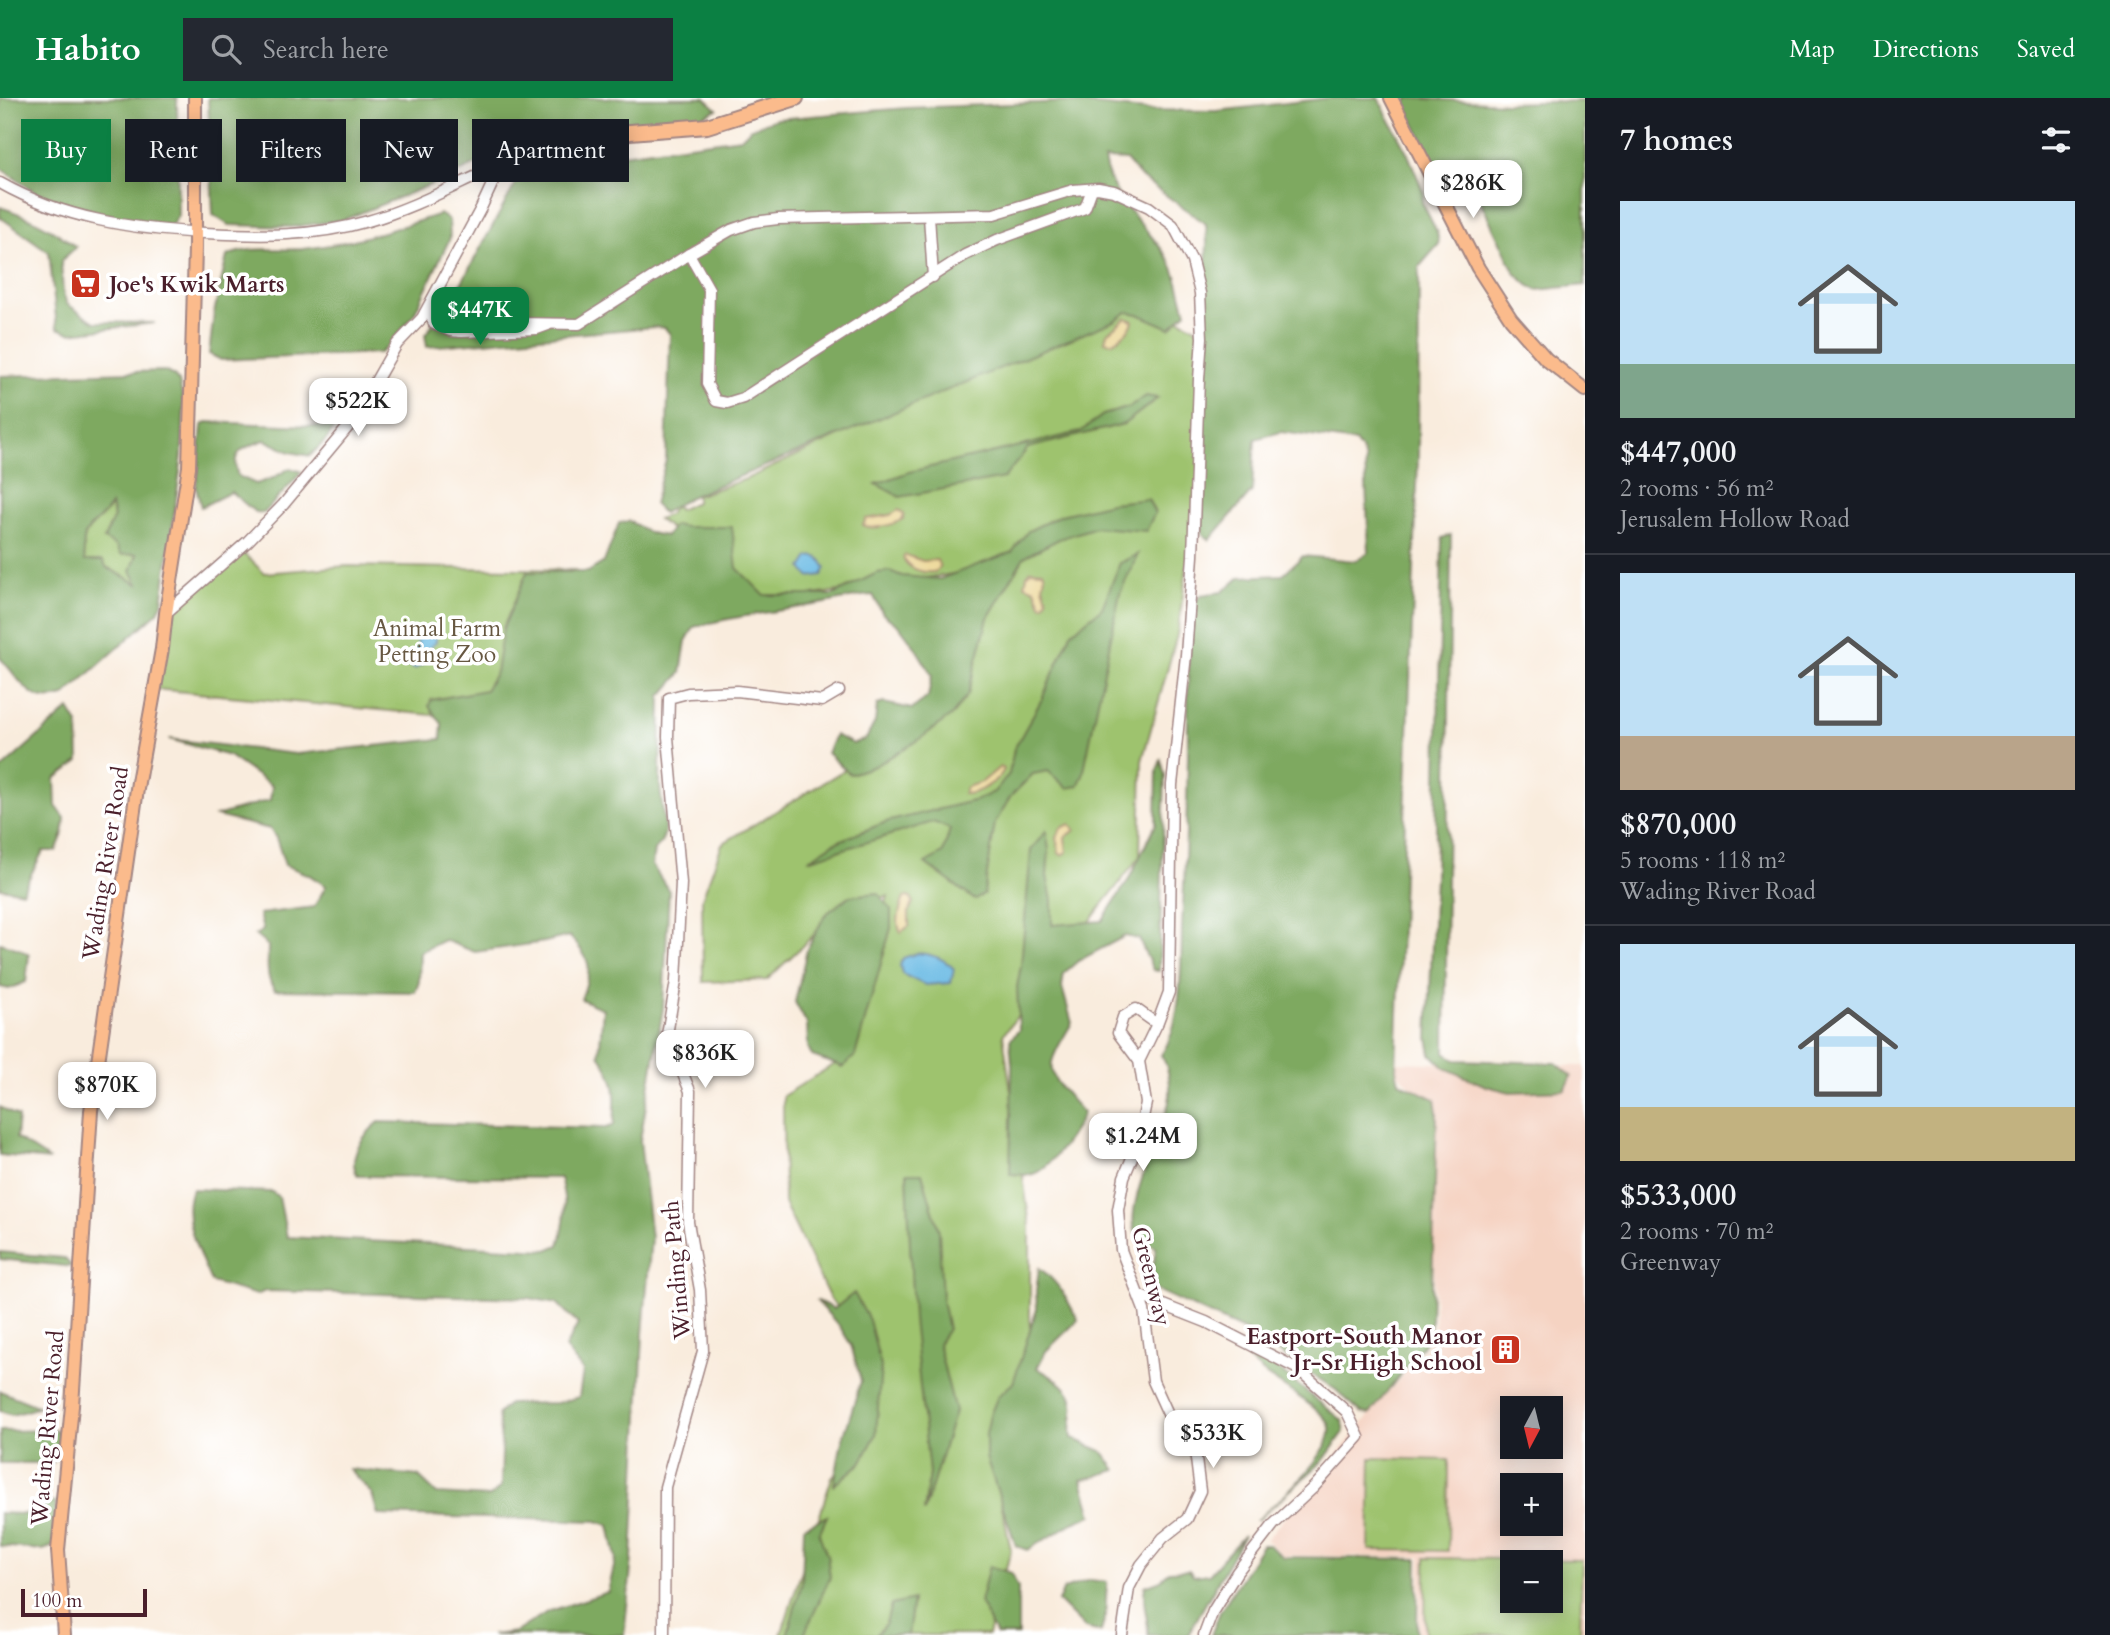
<!DOCTYPE html>
<html lang="en">
<head>
<meta charset="utf-8">
<style>
	:root { --surface:#171b24; --page:#242831; --text:#f1f3f6; --muted:#9ea1a6; --line:#363941; --accent:#0b8043 }
	body { margin:0; font-family:Cardo,serif; background:var(--page); color:var(--text); height:100vh; display:flex; flex-direction:column; font-size:26px; white-space:nowrap }
	* { box-sizing:border-box; margin:0 }
	p { font-size:23px; color:var(--muted) }
	.icon { flex:none; width:38px; height:38px; fill:none; stroke:currentColor; stroke-width:2; stroke-linecap:round; stroke-linejoin:round }
	.map { position:relative; flex:1; overflow:hidden }
	.panel { display:flex; flex-direction:column; background:var(--surface); width:525px }
	.panel>* { flex:none }
	.banner { position:absolute; left:21px; top:21px; width:665px; height:63px; display:flex; gap:14px }
	.needle { width:46px; rotate:187deg }
	.fabs { position:absolute; left:1500px; top:1298px; display:grid; gap:14px }
	.fabs a { display:grid; place-items:center; width:63px; height:63px; border-radius:0px; background:var(--surface); box-shadow:0 4px 18px #0003; font-size:35px }
	.scale { position:absolute; left:21px; bottom:18px; width:126px; box-sizing:border-box; padding-left:7px; border:4px solid #4a1f2b; border-top:0; font-size:19px; line-height:24px; white-space:nowrap; color:#4a1f2b; -webkit-text-stroke:5px #fff; paint-order:stroke }
	.price { position:absolute; translate:-50% -60px; padding:0 16px; border-radius:14px; background:#fff; color:#222; font-size:23px; line-height:46px; filter:drop-shadow(0 2px 4px #0008) }
	.price::after { content:''; position:absolute; left:50%; top:42px; width:21px; height:16px; margin-left:-10px; background:inherit; clip-path:polygon(0 0,100% 0,50% 100%) }
	.price.current { background:var(--accent); color:#fff }
	ul { padding:0; list-style:none }
	li { display:grid; align-content:center; gap:14px; height:371px; padding:0 35px }
	li+li { border-top:2px solid var(--line) }
	li span { display:grid; place-items:center; height:217px; border-radius:0px; color:#555 }
	li>.icon { margin-inline-start:auto }
	span .icon { width:126px; height:126px; fill:#fffc; stroke-width:1 }
	li b { font-size:30px }
	h2 { display:flex; justify-content:space-between; align-items:center; height:84px; padding:0 35px; font-size:30px }
	.pill { padding:0 24px; border-radius:0px; background:var(--surface); box-shadow:0 4px 18px #0003; font-size:24px; line-height:63px }
	.pill.current { background:var(--accent); color:#fff }
	header { display:flex; align-items:center; gap:42px; box-sizing:border-box; height:98px; padding:0 35px; background:var(--accent); color:#fff }
	header strong { font-size:33px }
	nav { display:flex; gap:38px; margin-inline-start:auto; font-size:24px }
	.search { width:490px; height:63px; background:var(--page); display:flex; align-items:center; gap:18px; box-sizing:border-box; padding:0 24px; border-radius:0px; color:var(--muted); font-size:26px }
	main { display:flex; flex:1; min-height:0 }
	.map>svg:first-child { display:block }
	.built { fill:#f5d3c2; fill-rule:evenodd }
	.green { fill:#9ec36e; stroke:#74714c; stroke-width:2; fill-rule:evenodd }
	.forest { fill:#7ea961; stroke:#646446; stroke-width:2; fill-rule:evenodd }
	.sand { fill:#eeda9e; stroke:#9c7c64; stroke-width:2 }
	.water { fill:#69bae4; stroke:#5a6c88; stroke-width:2 }
	.lines { fill:none; stroke-linecap:round; stroke-linejoin:round }
	.minor-casing { stroke:#a28684; stroke-width:13 }
	.major-casing { stroke:#a28684; stroke-width:16 }
	.highway-casing { stroke:#a28684; stroke-width:18 }
	.minor { stroke:#fff; stroke-width:10 }
	.major { stroke:#fbbb8c; stroke-width:12 }
	.highway { stroke:#fbbb8c; stroke-width:14 }
	.labels { text-anchor:middle; stroke-width:7; stroke-linejoin:round; paint-order:stroke }
	.poi-label { font-size:23px; font-weight:bold; fill:#4a1f2b; stroke:#fff; text-anchor:start }
	.park-label { font-size:23px; fill:#675842; stroke:#fff }
	.street-label { font-size:23px; fill:#4a1f2b; stroke:#fff }
</style>
</head>
<body>
<header>
<strong>Habito</strong>
<div class="search"><svg class="icon" aria-label="search" viewBox="0 0 24 24"><circle cx="10" cy="10" r="6"/><path d="M15 15l6 6"/></svg>Search here</div>
<nav><a>Map</a><a>Directions</a><a>Saved</a></nav>
</header>
<main>
<div class="map">
<svg width="1585" height="1537" viewBox="0 0 1585 1537">
	<rect width="100%" height="100%" fill="#fff"/>
	<filter id="ink" filterUnits="userSpaceOnUse"><feTurbulence type="fractalNoise" baseFrequency=".0143" numOctaves="2"/><feDisplacementMap in="SourceGraphic" scale="14" xChannelSelector="R" yChannelSelector="G"/><feConvolveMatrix kernelMatrix="1 2 1 2 8 2 1 2 1" color-interpolation-filters="sRGB"/></filter>
	<filter id="wash" filterUnits="userSpaceOnUse"><feTurbulence type="fractalNoise" baseFrequency=".00686" numOctaves="4" result="noise"/><feDisplacementMap in="SourceGraphic" scale="28" xChannelSelector="R" yChannelSelector="G"/><feGaussianBlur stdDeviation="1.57" result="paint"/><feColorMatrix in="noise" values="0 0 0 0 0 0 0 0 0 0 0 0 0 0 0 0 0 1.4 0 .05"/><feComposite in="paint" operator="in"/></filter>
	<g filter="url(#wash)">
		<rect width="100%" height="100%" fill="#f9ecdd"/>
		<path class="built" d="M1387 964 1585 968V1537H1419L1421 1459 1284 1457 1266 1442 1427 1248 1435 1226 1431 1008ZM1512 1311H1550V1349H1512ZM1512 1388H1550V1426H1512ZM1512 1465H1550V1503H1512Z"/>
		<g class="green">
			<path d="M1144 202 1207 236 1214 288 1203 333 1202 368 1177 537 1142 663 1140 758 1003 937 1030 1128V1257L992 1361 1011 1452 988 1537H781L832 1379 869 1339 873 1249 830 1201 784 1105 783 998 841 962 888 798 845 807 767 882 703 884 702 801 722 746 955 605 985 471 766 504 658 421 670 416 671 411 676 409 679 412 696 404V398L746 381 860 328Z"/>
			<path d="M111 407 114 419 104 441 138 455 139 487 106 469 85 463C79 424 94 434 111 407Z"/>
			<path d="M239 451 264 475 347 468 575 472 485 622 154 591 165 516Z"/>
			<path d="M1371 1360 1449 1362 1448 1453 1369 1452Z"/>
			<path d="M1426 1460 1582 1462 1580 1537H1425ZM1512 1465H1550V1503H1512Z"/>
		</g>
		<g class="forest">
			<path d="M0 0H177L178 118 171 128 123 120 46 101 0 70Z"/>
			<path d="M208 0H705L717 11 699 20 679 24 639 25 496 57 435 85 343 122 292 129 229 127 213 117Z"/>
			<path d="M1330 0H1378L1407 54 1424 95 1422 104 1437 134 1439 146 1419 169 1418 361 1396 971 1399 984 1435 1001 1437 1014 1431 1225 1427 1242 1370 1316 1362 1315 1336 1292 1248 1234 1156 1192 1151 1185 1156 1150C1151 1146 1142 1143 1138 1138 1119 1118 1164 1029 1169 1004 1172 990 1169 969 1161 957 1183 926 1181 866 1182 828 1185 771 1187 715 1188 658 1188 607 1186 554 1195 504L1201 497 1222 494 1240 479 1282 477 1303 458 1356 463 1369 454 1365 362 1362 353 1355 344 1281 334 1255 341 1252 393 1210 442 1202 436 1204 209 1207 145 1206 126 1142 80 1126 62 1104 61C1110 102 1148 128 1169 162 1178 176 1181 198 1186 214L1170 230 1138 216 1127 214 1114 223 688 400 663 415 654 406 666 362 670 236 665 230 655 229 427 249 425 237 462 184 517 83 533 68 741 40 751 30 776 21 906 10 1066 4 1146 12 1217 13Z"/>
			<path d="M1408 0 1506 5 1585 3V187L1537 192 1528 187 1515 175 1479 100 1468 87 1451 97 1405 7Z"/>
			<path d="M0 109C28 118 53 130 76 149L61 163 63 195 67 206 95 224 155 225 70 235 57 230 49 154 0 119Z"/>
			<path d="M440 116 449 122 450 140 414 216 393 243 380 255 221 262 209 256 214 215 227 158C251 147 276 153 302 151 350 146 395 131 440 116Z"/>
			<path d="M164 273 174 278 179 284 184 305 182 358 162 505 158 514 64 598C29 609 22 582 0 560V278ZM111 407 114 419 104 441 116 448 121 457 137 456 131 473 138 486 106 469 103 463H85C79 424 93 434 111 407Z"/>
			<path d="M1146 298 1158 300 1124 326 1028 350 1004 380 900 399 876 386 909 374 1080 334 1103 317 1130 309Z"/>
			<path d="M207 324 334 329 328 340 310 358 290 354 265 342C244 349 229 354 238 378L256 386 273 380 290 370 302 374 264 415 255 414 231 394 201 409 196 389 202 328Z"/>
			<path d="M1148 401 1155 415 1146 433 1096 429 1059 441 1024 459 988 520 968 596 952 617 917 643 875 668 850 676 827 655 835 637 853 646 866 641 875 624 877 607 884 605 912 611 928 599 932 577 915 549 900 529 883 516 873 497C852 498 834 504 814 507 773 514 733 518 694 529L686 543 681 575 661 598 660 688 665 734 661 745 654 752 652 767 669 793 663 911 640 1042 651 1140 643 1236 632 1461 624 1537H491L516 1534 547 1514 608 1494 616 1460 609 1427 597 1423 378 1417 372 1396 349 1371 418 1378 437 1396 490 1399 501 1389 502 1353 498 1316 508 1306 557 1305 579 1299 583 1273 565 1250 578 1226 557 1205 528 1200 265 1193 257 1197 211 1184C200 1156 180 1121 192 1091L272 1094 279 1099 287 1139 547 1152 559 1147C566 1124 567 1104 560 1080L358 1078C346 1059 364 1036 379 1024L606 1030 614 1027C616 997 618 982 599 957L603 911 581 901C593 871 592 861 569 838L545 844 475 854 444 842 420 854 419 884 415 894 275 892C265 881 268 863 268 848L255 837 263 832 259 816 314 809 326 788 309 777 285 767 276 740 270 731 216 718 270 702 272 688 229 658 169 641 296 656 441 641 442 626 429 608 431 602 485 592 496 574 503 530 527 474H588L604 464 619 425 629 423 650 435 666 438 674 427 685 429H732L737 470 764 497H833L877 475 890 473 902 478 940 481 1012 454 1028 433 1061 417 1111 405Z"/>
			<path d="M1451 437 1445 955 1456 962 1556 965 1572 978 1565 992 1510 994 1486 988 1445 970 1431 956 1428 940 1435 779 1442 440Z"/>
			<path d="M1138 456 1120 495 1083 677 1078 688 1067 690 1048 673 1033 676 1011 698 995 725 984 796 975 802 925 765 943 755 950 731 933 724 808 762 834 745 886 724 977 702 994 694 1009 676 1014 651 1042 601 1071 535 1102 510 1120 465Z"/>
			<path d="M69 611 78 626 79 663 55 681 56 708 65 720 63 736 56 753H43L22 794 0 790V672Z"/>
			<path d="M1161 662 1165 677 1159 873 1153 872 1139 841 1125 838 1078 863 1064 875 1062 889 1072 925C1041 976 1046 972 1083 1015 1077 1031 1050 1071 1033 1076 1027 1078 1017 1076 1010 1076L1012 967 1010 942 1019 932 1017 889 1021 867 1031 752 1046 733 1049 752 1047 778 1052 802V827L1102 823 1129 781 1156 726 1157 672Z"/>
			<path d="M878 795 891 811V830L855 958 843 969 812 958 808 949 807 926 795 904 807 851 825 817 849 798Z"/>
			<path d="M0 845 19 851 29 857 26 884 9 891 0 889Z"/>
			<path d="M0 1009 18 1019 16 1040 50 1062 0 1057Z"/>
			<path d="M907 1075H922L939 1133 942 1202 948 1231 938 1246 955 1313 924 1414 929 1375 913 1221Z"/>
			<path d="M0 1154 64 1160 73 1169 0 1161Z"/>
			<path d="M1039 1170C1059 1184 1067 1201 1078 1222L1046 1253 1037 1270C1050 1278 1071 1288 1073 1305 1075 1316 1069 1325 1072 1340L1102 1353 1116 1372 1082 1382 1092 1417 1073 1425 1027 1452 1016 1448 986 1359V1336L990 1317 998 1298 1013 1285 1037 1210 1036 1193Z"/>
			<path d="M854 1195 869 1222 881 1268 876 1337 861 1365 834 1387 841 1347 861 1283 851 1247 840 1229 816 1202 834 1211Z"/>
			<path d="M1237 1250 1273 1267 1342 1322 1344 1334 1323 1363 1256 1423C1273 1407 1340 1351 1329 1326 1323 1312 1280 1287 1265 1276 1255 1268 1246 1259 1237 1250Z"/>
			<path d="M0 1293 40 1309 12 1317 0 1313Z"/>
			<path d="M59 1332 60 1357 52 1365H0V1333Z"/>
			<path d="M56 1403 54 1448 43 1452 0 1448V1415L24 1416Z"/>
			<path d="M827 1418 819 1436 827 1457 830 1479 804 1537H787L802 1485 804 1429Z"/>
			<path d="M1244 1437 1188 1537H1148C1149 1519 1141 1507 1145 1488L1161 1482 1169 1473 1189 1472 1193 1478 1209 1476Z"/>
			<path d="M1262 1447H1268L1284 1459 1418 1461 1417 1537H1211L1220 1514Z"/>
			<path d="M989 1468 1011 1475 1018 1490V1537H996L980 1504Z"/>
			<path d="M1089 1482 1107 1484 1105 1519 1101 1534 1085 1530 1058 1503 1064 1491Z"/>
			<path d="M913 1502 908 1537H876L886 1525 891 1507Z"/>
		</g>
		<g class="sand">
			<path d="M1126 220 1133 223C1131 233 1120 240 1111 245L1105 243 1107 235Z"/>
			<path d="M899 412 904 416 903 421C893 427 872 433 863 427L866 421 890 417Z"/>
			<path d="M905 457 923 463 937 462 940 469 937 473C925 477 908 471 903 460Z"/>
			<path d="M1031 472 1043 473 1045 477 1043 488 1047 501 1044 507 1041 506 1035 491 1025 487 1027 477Z"/>
			<path d="M1000 669 1004 671C1000 683 976 697 963 696L966 689 982 684Z"/>
			<path d="M1070 726 1075 732 1065 740 1067 754 1061 757 1059 755 1057 740 1061 730Z"/>
			<path d="M907 799H911L913 804 909 813V828L901 834C895 826 900 810 904 800Z"/>
		</g>
		<g class="water">
			<path d="M815 458 821 462 826 470 822 477 809 479 802 470 809 459Z"/>
			<path d="M427 531 436 535V544L427 552 423 566 415 571 411 570 408 559 418 548 417 543 421 532Z"/>
			<path d="M918 855C931 856 945 861 954 871L951 885 925 887 902 876 900 867 903 860Z"/>
		</g>
	</g>
	<g filter="url(#ink)">
		<g class="lines">
			<defs>
				<g id="minor">
					<path d="M0 85C64 121 132 131 205 135 261 138 314 139 368 123 414 110 457 86 501 67"/>
					<path d="M929 118 933 179"/>
					<path d="M689 156 709 191 707 286 716 303 727 305 743 300 965 157 997 142 1085 110 1092 91"/>
					<path d="M425 215C435 219 443 218 455 224L579 226 689 156 731 132 754 124 778 121 994 116 1073 92 1098 90 1114 93 1149 109 1173 127 1192 163 1200 195 1202 240 1199 281 1193 458 1186 557 1172 687 1169 894 1157 926"/>
					<path d="M431 218 434 226 450 233 461 234 537 231 548 227"/>
					<path d="M166 515 247 444 283 407 353 323 397 246 422 220 481 110 501 67"/>
					<path d="M1140 1198 1206 1224 1298 1271 1347 1314 1359 1339 1314 1389 1274 1426 1237 1474 1213 1513 1204 1537"/>
					<path d="M664 1537 665 1389 703 1253 700 1192 688 1124 690 993 667 937 676 883 681 785 668 639 669 600 688 595 737 593 822 603 839 593"/>
					<path d="M1122 1537 1129 1490 1141 1467 1163 1440 1187 1421 1200 1393 1195 1353 1169 1318 1153 1283 1144 1212 1121 1152 1118 1112 1124 1079 1137 1048 1146 1005 1139 963 1118 935 1123 919 1136 911 1157 926 1139 963"/>
				</g>
				<g id="major">
					<path d="M1391 0 1478 170 1511 221 1546 261 1585 292"/>
					<path d="M64 1537 58 1452 72 1308 91 1013 138 684 162 551 166 515 189 369 195 150V0"/>
				</g>
				<path id="highway" d="M501 67 546 50 588 40 630 34 707 28 796 0"/>
			</defs>
			<use href="#minor" class="minor-casing"/>
			<use href="#major" class="major-casing"/>
			<use href="#highway" class="highway-casing"/>
			<use href="#minor" class="minor"/>
			<use href="#major" class="major"/>
			<use href="#highway" class="highway"/>
		</g>
	</g>
	<defs>
		<symbol id="supermarket-square" viewBox="-11 -11 22 22"><rect x="-9" y="-9" width="18" height="18" rx="4" fill="#c8321e" stroke="#fff"/><path d="M-6-5.5h2.5l.6 2H6L4.5 2H-2.5L-4.4-4H-6ZM-1.5 3.2a1.3 1.3 0 1 0 .1 0ZM3 3.2a1.3 1.3 0 1 0 .1 0Z" fill="#fff"/></symbol>
		<symbol id="building-square" viewBox="-11 -11 22 22"><rect x="-9" y="-9" width="18" height="18" rx="4" fill="#c8321e" stroke="#fff"/><path d="M-4-6H4V6H1V3H-1V6H-4ZM-2.5-4.3h1.7v1.8h-1.7ZM.8-4.3h1.7v1.8H.8ZM-2.5-1h1.7V.8h-1.7ZM.8-1h1.7V.8H.8Z" fill="#fff"/></symbol>
	</defs>
	<g fill-rule="evenodd">
		<use href="#supermarket-square" x="68" y="168" width="35" height="35"/>
		<use href="#building-square" x="1488" y="1234" width="35" height="35"/>
	</g>
	<g class="labels">
		<g class="poi-label">
			<text x="109" y="194">Joe's Kwik Marts</text>
			<text x="1482" y="1246" text-anchor="end">Eastport-South Manor<tspan x="1482" dy="26">Jr-Sr High School</tspan></text>
		</g>
		<g class="park-label">
			<text x="437" y="538">Animal Farm<tspan x="437" dy="26">Petting Zoo</tspan></text>
		</g>
		<g class="street-label">
			<text transform="translate(105 765) rotate(-81)" y="8">Wading River Road</text>
			<text transform="translate(676 1172) rotate(-95)" y="8">Winding Path</text>
			<text transform="translate(1152 1178) rotate(76)" y="8">Greenway</text>
			<text transform="translate(47 1330) rotate(-85)" y="8">Wading River Road</text>
		</g>
	</g>
</svg>
<div class="fabs">
<a><svg class="needle" viewBox="-14 -14 28 28"><path d="M0-13l5 13h-10z" fill="#e53935"/><path d="M0 13l5-13h-10z" fill="#9ea1a6"/></svg></a>
<a>+</a>
<a>−</a>
</div>
<div class="scale">100 m</div>
<b class="price" style="left:1473px;top:122px">$286K</b>
<b class="price current" style="left:480px;top:249px">$447K</b>
<b class="price" style="left:358px;top:340px">$522K</b>
<b class="price" style="left:705px;top:992px">$836K</b>
<b class="price" style="left:107px;top:1024px">$870K</b>
<b class="price" style="left:1143px;top:1075px">$1.24M</b>
<b class="price" style="left:1213px;top:1372px">$533K</b>
<div class="banner">
<a class="pill current">Buy</a>
<a class="pill">Rent</a>
<a class="pill">Filters</a>
<a class="pill">New</a>
<a class="pill">Apartment</a>
</div>
</div>
<section class="panel">
<h2>7 homes<svg class="icon" aria-label="filters" viewBox="0 0 24 24"><path d="M4 7h16M4 17h16"/><circle cx="9" cy="7" r="2"/><circle cx="15" cy="17" r="2"/></svg></h2>
<ul>
<li><span style="background:linear-gradient(#bfe0f5 75%,#7fa58c 0)"><svg class="icon" aria-label="home" viewBox="0 0 24 24"><path d="M3 11l9-7 9 7M6 9v11h12V9"/></svg></span><div><b>$447,000</b><p>2 rooms · 56 m²</p><p>Jerusalem Hollow Road</p></div></li>
<li><span style="background:linear-gradient(#bfe0f5 75%,#b9a48a 0)"><svg class="icon" aria-label="home" viewBox="0 0 24 24"><path d="M3 11l9-7 9 7M6 9v11h12V9"/></svg></span><div><b>$870,000</b><p>5 rooms · 118 m²</p><p>Wading River Road</p></div></li>
<li><span style="background:linear-gradient(#bfe0f5 75%,#c2b280 0)"><svg class="icon" aria-label="home" viewBox="0 0 24 24"><path d="M3 11l9-7 9 7M6 9v11h12V9"/></svg></span><div><b>$533,000</b><p>2 rooms · 70 m²</p><p>Greenway</p></div></li>
</ul>
</section>
</main>
</body>
</html>
